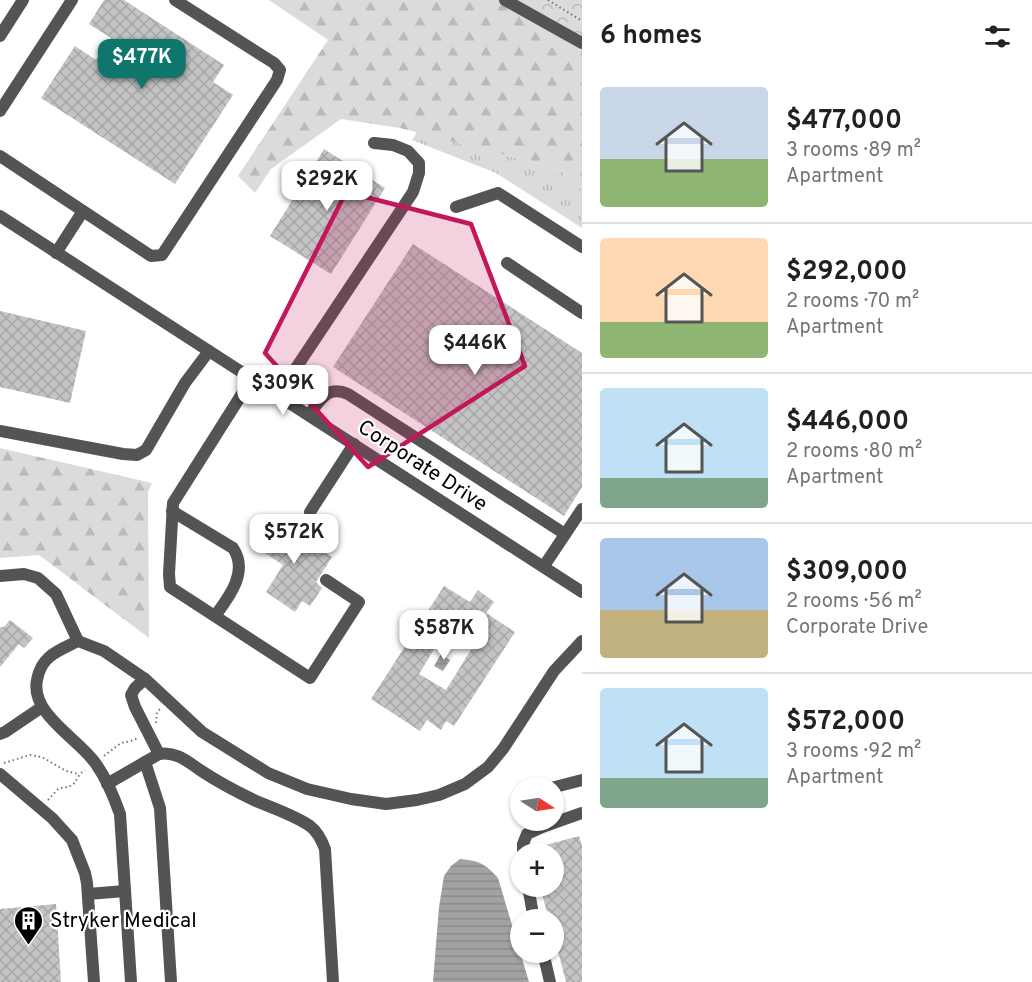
<!DOCTYPE html>
<html lang="en">
<head>
<meta charset="utf-8">
<style>
	:root { --surface:#fff; --page:#f2f2f2; --text:#202124; --muted:#757577; --line:#e0e0e0; --accent:#0f766e }
	body { margin:0; font-family:Overpass,sans-serif; background:var(--page); color:var(--text); height:100vh; display:flex; flex-direction:column; font-size:22px; white-space:nowrap }
	* { box-sizing:border-box; margin:0 }
	p { font-size:20px; color:var(--muted) }
	.icon { flex:none; width:33px; height:33px; fill:none; stroke:currentColor; stroke-width:2; stroke-linecap:round; stroke-linejoin:round }
	.map { position:relative; flex:1; overflow:hidden }
	.sheet { display:flex; flex-direction:column; background:var(--surface); width:450px }
	.sheet>* { flex:none }
	.needle { width:39px; rotate:102deg }
	.tools { position:absolute; left:510px; top:777px; display:grid; gap:12px }
	.tools a { display:grid; place-items:center; width:54px; height:54px; border-radius:50%; background:var(--surface); box-shadow:0 2px 4px #0004; font-size:30px }
	.price { position:absolute; translate:-50% -51px; padding:0 14px; border-radius:12px; background:#fff; color:#222; font-size:20px; line-height:39px; filter:drop-shadow(0 2px 3px #0008) }
	.price::after { content:''; position:absolute; left:50%; top:36px; width:18px; height:14px; margin-left:-9px; background:inherit; clip-path:polygon(0 0,100% 0,50% 100%) }
	.price.active { background:var(--accent); color:#fff }
	ul { padding:0; list-style:none }
	li { display:flex; align-items:center; gap:18px; height:150px; padding:0 18px }
	li+li { border-top:2px solid var(--line) }
	li span { display:grid; place-items:center; flex:none; width:168px; height:120px; border-radius:6px; color:#555 }
	li>.icon { margin-inline-start:auto }
	span .icon { width:72px; height:72px; fill:#fffc; stroke-width:1 }
	li b { font-size:26px }
	h2 { display:flex; justify-content:space-between; align-items:center; height:72px; padding:0 18px; font-size:26px }
	main { display:flex; flex:1; min-height:0 }
	.map>svg:first-child { display:block }
	.grass { fill:url(#grass-tufts) }
	.forest { fill:url(#forest-firs) }
	.park { fill:url(#park-crowns) }
	.water { fill:url(#water-rules) }
	.building { fill:url(#building-cross-hatch); fill-rule:evenodd }
	.lines { fill:none; stroke-linecap:round; stroke-linejoin:round }
	.path { stroke:#767676; stroke-width:2; stroke-dasharray:1.5 3; stroke-linecap:butt }
	.minor { stroke:#545454; stroke-width:12 }
	.marked { fill:#c2185b; fill-opacity:0.2; stroke:#c2185b; stroke-width:4.5; stroke-linejoin:round }
	.labels { text-anchor:middle; stroke-width:4.5; stroke-linejoin:round; paint-order:stroke }
	.street-label { font-size:21px; fill:#000; stroke:#fff }
	.poi-label { font-size:21px; fill:#000; stroke:#fff; text-anchor:start }
</style>
</head>
<body>
<main>
<div class="map">
<svg width="582" height="982" viewBox="0 0 582 982">
	<defs>
		<pattern id="grass-tufts" width="24" height="20" patternUnits="userSpaceOnUse" patternTransform="scale(1.5)"><rect width="24" height="20" fill="#dbdbdb"/><path d="M3 7l-1-3M5 7V3M7 7l1-3M15 17l-1-3M17 17v-4M19 17l1-3" fill="none" stroke="#bababa"/></pattern>
		<pattern id="forest-firs" width="22" height="20" patternUnits="userSpaceOnUse" patternTransform="scale(1.5)"><rect width="22" height="20" fill="#dbdbdb"/><path d="M5 1l3.5 6h-7zM16 11l3.5 6h-7z" fill="#bababa"/></pattern>
		<pattern id="park-crowns" width="20" height="18" patternUnits="userSpaceOnUse" patternTransform="scale(1.5)"><rect width="20" height="18" fill="#dbdbdb"/><path d="M2 6a3 3 0 1 1 6 0M12 15a3 3 0 1 1 6 0" fill="none" stroke="#bababa"/></pattern>
		<pattern id="water-rules" width="6" height="5" patternUnits="userSpaceOnUse" patternTransform="scale(1.5)"><rect width="6" height="5" fill="#a2a2a2"/><path d="M0 2.5h6" fill="none" stroke="#8a8a8a"/></pattern>
		<pattern id="building-cross-hatch" width="8" height="8" patternUnits="userSpaceOnUse" patternTransform="scale(1.5)"><rect width="8" height="8" fill="#c4c4c4"/><path d="M0 0l8 8M0 8l8-8" fill="none" stroke="#a7a7a7"/></pattern>
	</defs>
	<rect width="100%" height="100%" fill="#fff"/>
	<path class="grass" d="M417 132 558 169 582 190V228L496 173 412 140Z"/>
	<g class="forest">
		<path d="M269 0H499L582 47V190L558 169 400 128 341 119 271 169 255 193 238 176 328 40Z"/>
		<path d="M0 448 152 483 148 492 149 638 39 555 0 558Z"/>
	</g>
	<path class="park" d="M499 0H582V47Z"/>
	<g class="water">
		<path d="M441 654 450 660 443 671 434 666Z"/>
		<path d="M460 859C480 861 484 863 498 878L529 982H433L439 907 444 876 451 866Z"/>
	</g>
	<g class="building">
		<path d="M104 0H124L224 65 213 82 233 95 175 184 41 98 75 46 96 60 111 38 89 24Z"/>
		<path d="M324 149 385 188 331 274 270 236Z"/>
		<path d="M413 244 582 353V487L564 516 333 367Z"/>
		<path d="M0 311 86 331 70 403 0 387Z"/>
		<path d="M274 518 332 557 316 582 322 588 310 606 302 601 295 612 266 592 283 565 256 547Z"/>
		<path d="M444 586 470 602 478 590 494 602 486 613 515 632 454 726 446 721 441 730 427 720 420 731 371 699ZM450 623 477 640 446 690 419 674Z"/>
		<path d="M10 620 33 638 24 648 19 644 0 667V627H4Z"/>
		<path d="M579 836 582 846V982H566L554 936V920H549L540 886H554V854H531V849Z"/>
		<path d="M56 904 61 982H0V909Z"/>
	</g>
	<g class="lines">
		<g class="path">
			<path d="M548 0 582 21"/>
			<path d="M156 723 157 712 160 709"/>
			<path d="M104 756 121 743 131 741 138 738"/>
			<path d="M4 763 30 755 42 757 66 771 79 774"/>
			<path d="M48 800 59 788C80 787 72 779 85 770"/>
		</g>
		<g class="minor">
			<path d="M505 0 582 43"/>
			<path d="M0 36 23 0"/>
			<path d="M0 111 72 0"/>
			<path d="M0 156 151 256 162 255 277 80 280 70 274 63 175 0"/>
			<path d="M456 207 498 193 582 247"/>
			<path d="M0 216 582 592"/>
			<path d="M56 253 83 211"/>
			<path d="M507 263 582 313"/>
			<path d="M252 378 173 503 169 574 170 587 310 678 359 602 326 580"/>
			<path d="M278 395 413 192 419 173V163L408 151 393 145 374 143"/>
			<path d="M309 415C320 400 327 385 348 394L565 534"/>
			<path d="M0 431 123 454 137 455 146 450 185 383 209 351"/>
			<path d="M172 511 233 548C249 572 229 597 215 616"/>
			<path d="M310 512 354 444"/>
			<path d="M544 566 582 509"/>
			<path d="M0 576 24 574 38 578 56 594 78 641"/>
			<path d="M145 679 135 688 131 695 135 707 159 754"/>
			<path d="M0 734 5 732 42 707"/>
			<path d="M145 762 160 808 171 982"/>
			<path d="M0 774 52 818 72 840 85 873 87 883 94 982"/>
			<path d="M107 784 159 754C175 751 187 761 200 770 218 782 237 792 256 801 275 809 294 815 310 826 318 832 322 841 325 849L333 982"/>
			<path d="M551 788 582 780"/>
			<path d="M523 854V844L527 834 542 827 582 813"/>
			<path d="M528 886 534 920"/>
			<path d="M88 894 125 891"/>
			<path d="M543 952 550 982"/>
			<path d="M131 982 120 814C114 797 106 778 96 764 79 739 30 714 37 680 41 656 58 651 78 641L104 651 145 679 202 732 268 773 307 789 351 799 386 804 417 800 439 795 465 784 488 767 503 749 554 671 582 641"/>
		</g>
	</g>
	<path class="marked" d="M346 192 471 224 525 366 368 467 265 353Z"/>
	<defs>
		<symbol id="building-pin" viewBox="-11 -11 22 30"><path d="M0 17L-7.5 6A9.5 9.5 0 1 1 7.5 6Z" fill="#000" stroke="#fff"/><path d="M-4-6H4V6H1V3H-1V6H-4ZM-2.5-4.3h1.7v1.8h-1.7ZM.8-4.3h1.7v1.8H.8ZM-2.5-1h1.7V.8h-1.7ZM.8-1h1.7V.8H.8Z" fill="#fff"/></symbol>
	</defs>
	<g fill-rule="evenodd">
		<use href="#building-pin" x="12" y="904" width="33" height="45"/>
	</g>
	<g class="labels">
		<g class="street-label">
			<text transform="translate(423 465) rotate(33)" y="7">Corporate Drive</text>
		</g>
		<g class="poi-label">
			<text x="50" y="927">Stryker Medical</text>
		</g>
	</g>
</svg>
<div class="tools">
<a><svg class="needle" viewBox="-14 -14 28 28"><path d="M0-13l5 13h-10z" fill="#e53935"/><path d="M0 13l5-13h-10z" fill="#757577"/></svg></a>
<a>+</a>
<a>−</a>
</div>
<b class="price active" style="left:142px;top:90px">$477K</b>
<b class="price" style="left:327px;top:212px">$292K</b>
<b class="price" style="left:475px;top:376px">$446K</b>
<b class="price" style="left:283px;top:416px">$309K</b>
<b class="price" style="left:294px;top:565px">$572K</b>
<b class="price" style="left:444px;top:661px">$587K</b>
</div>
<section class="sheet">
<h2>6 homes<svg class="icon" aria-label="filters" viewBox="0 0 24 24"><path d="M4 7h16M4 17h16"/><circle cx="9" cy="7" r="2"/><circle cx="15" cy="17" r="2"/></svg></h2>
<ul>
<li><span style="background:linear-gradient(#c9d6e8 60%,#8fb573 0)"><svg class="icon" aria-label="home" viewBox="0 0 24 24"><path d="M3 11l9-7 9 7M6 9v11h12V9"/></svg></span><div><b>$477,000</b><p>3 rooms · 89 m²</p><p>Apartment</p></div></li>
<li><span style="background:linear-gradient(#ffd9b3 70%,#8fb573 0)"><svg class="icon" aria-label="home" viewBox="0 0 24 24"><path d="M3 11l9-7 9 7M6 9v11h12V9"/></svg></span><div><b>$292,000</b><p>2 rooms · 70 m²</p><p>Apartment</p></div></li>
<li><span style="background:linear-gradient(#bfe0f5 75%,#7fa58c 0)"><svg class="icon" aria-label="home" viewBox="0 0 24 24"><path d="M3 11l9-7 9 7M6 9v11h12V9"/></svg></span><div><b>$446,000</b><p>2 rooms · 80 m²</p><p>Apartment</p></div></li>
<li><span style="background:linear-gradient(#a9c7e8 60%,#c2b280 0)"><svg class="icon" aria-label="home" viewBox="0 0 24 24"><path d="M3 11l9-7 9 7M6 9v11h12V9"/></svg></span><div><b>$309,000</b><p>2 rooms · 56 m²</p><p>Corporate Drive</p></div></li>
<li><span style="background:linear-gradient(#bfe0f5 75%,#7fa58c 0)"><svg class="icon" aria-label="home" viewBox="0 0 24 24"><path d="M3 11l9-7 9 7M6 9v11h12V9"/></svg></span><div><b>$572,000</b><p>3 rooms · 92 m²</p><p>Apartment</p></div></li>
</ul>
</section>
</main>
</body>
</html>
